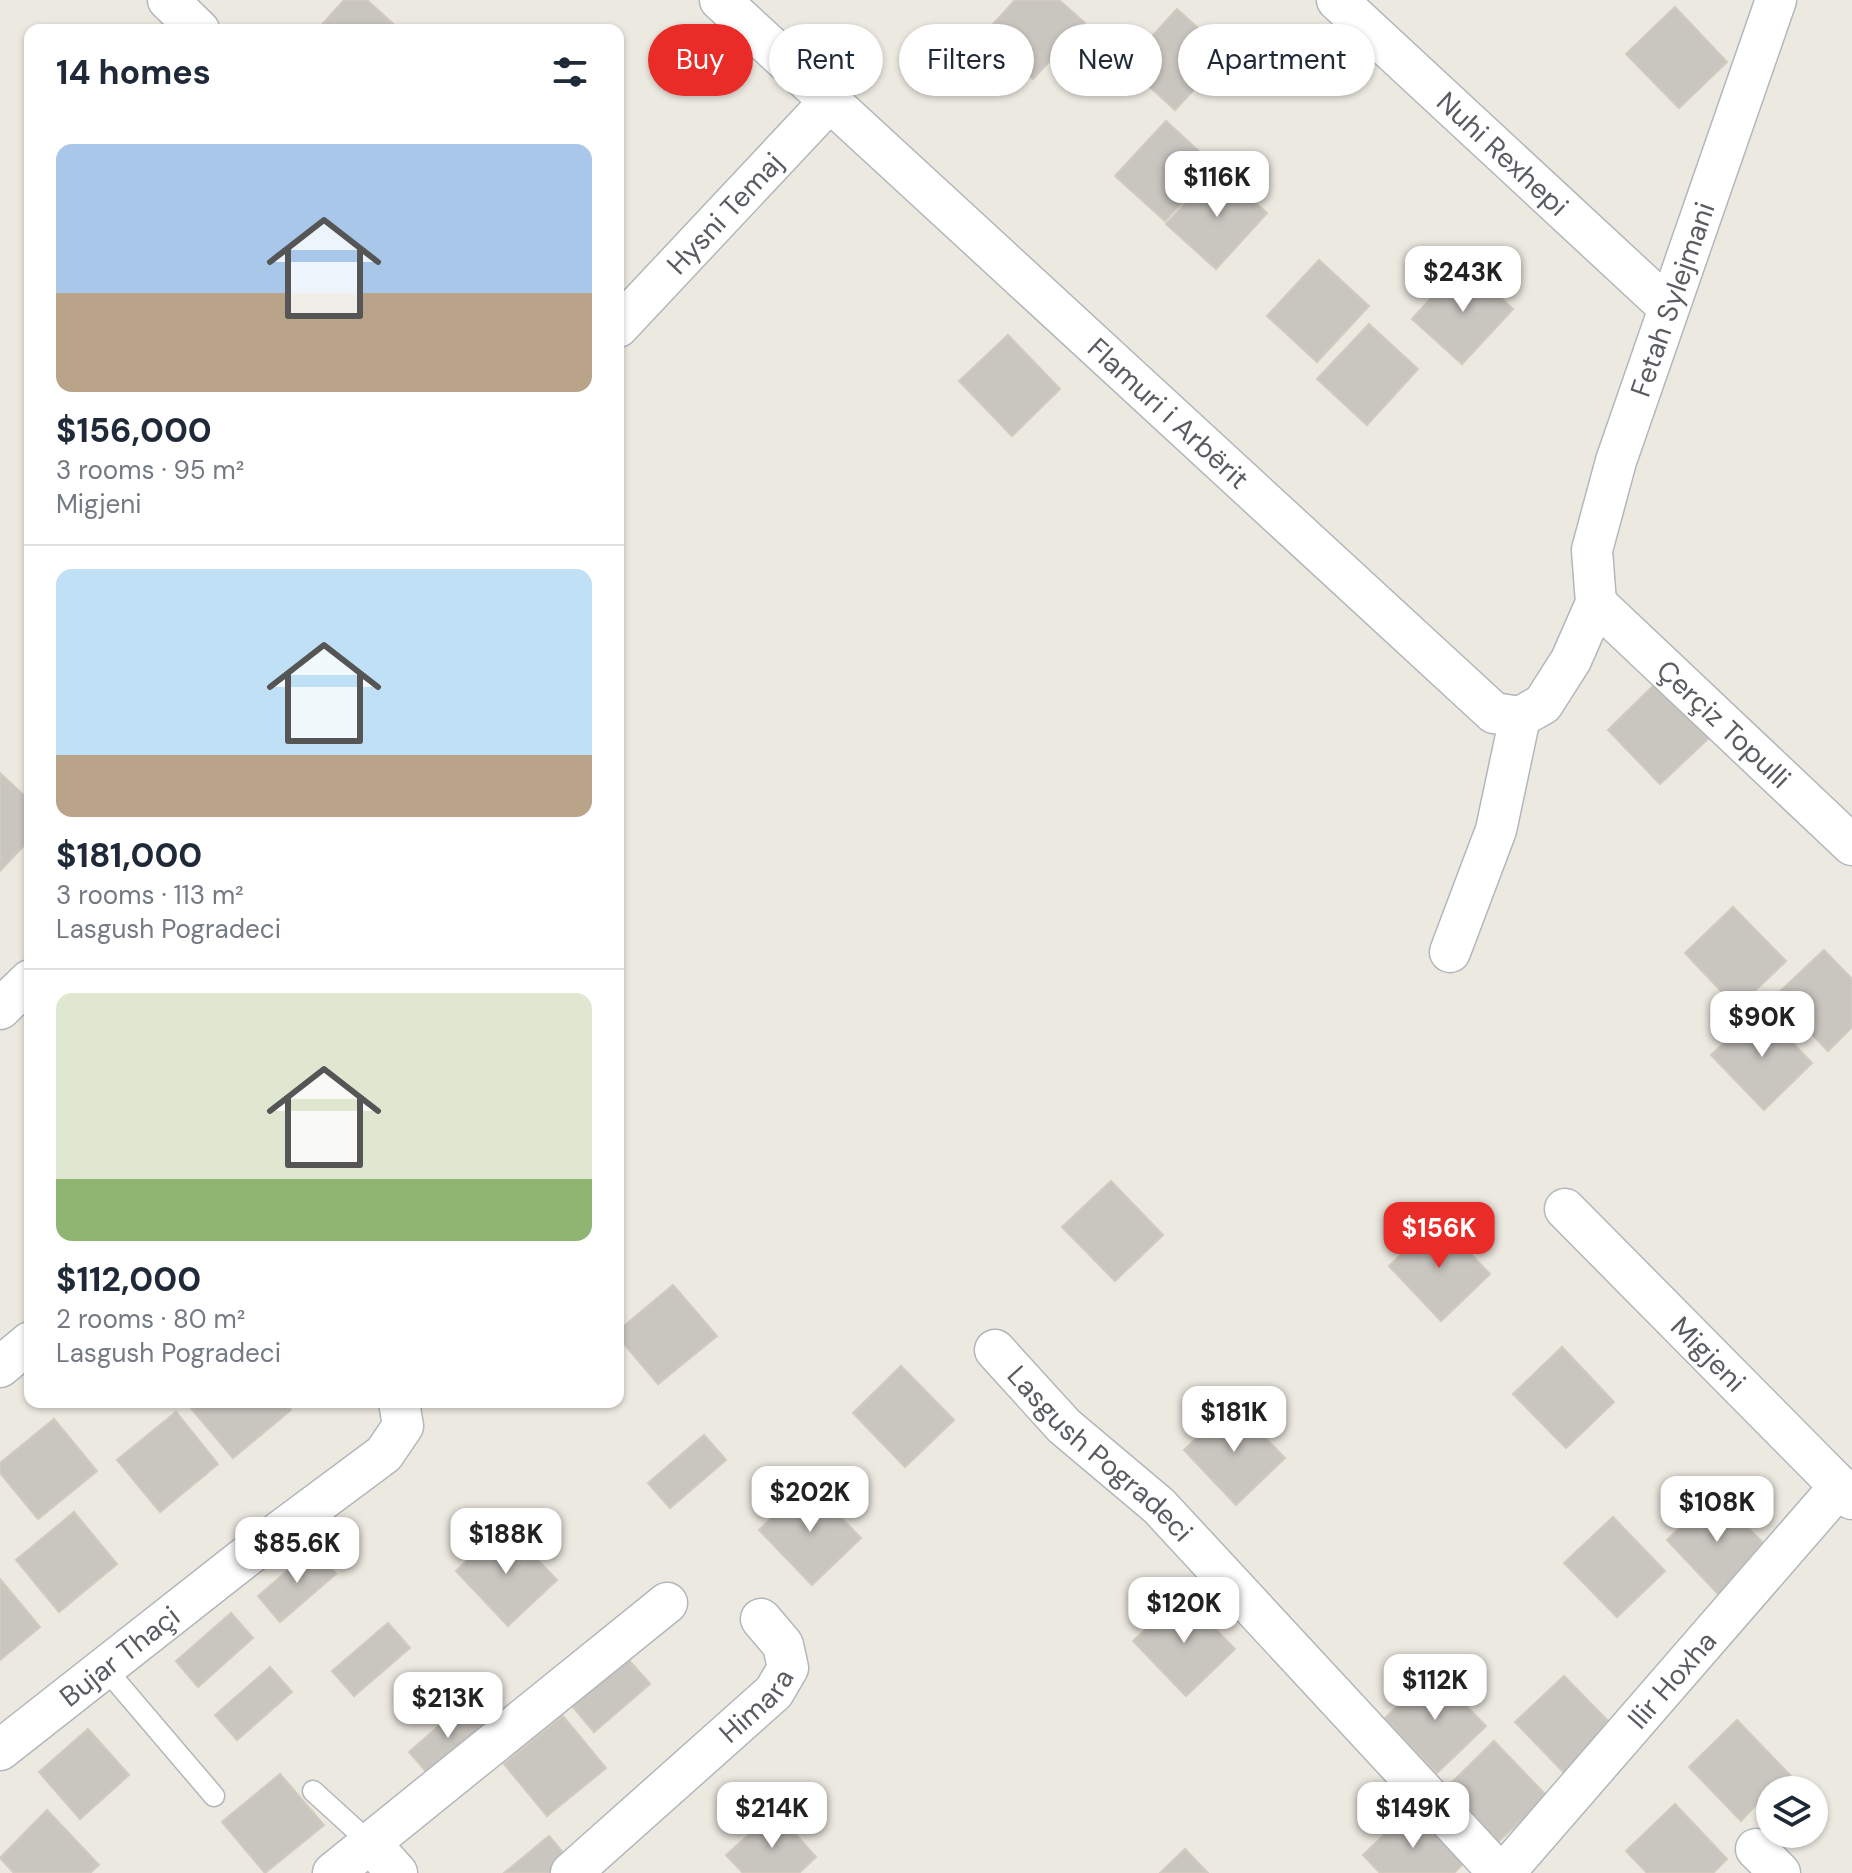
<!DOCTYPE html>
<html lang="en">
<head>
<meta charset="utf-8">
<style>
	:root { --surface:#fff; --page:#f2f2f3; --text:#1f2937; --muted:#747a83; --line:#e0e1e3; --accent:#ea2c28 }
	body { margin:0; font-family:"DM Sans",sans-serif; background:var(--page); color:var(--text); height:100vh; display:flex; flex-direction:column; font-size:30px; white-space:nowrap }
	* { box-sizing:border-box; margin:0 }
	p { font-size:26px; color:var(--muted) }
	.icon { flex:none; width:44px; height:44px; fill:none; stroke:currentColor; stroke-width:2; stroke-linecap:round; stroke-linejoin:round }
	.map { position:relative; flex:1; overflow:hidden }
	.drawer { position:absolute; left:24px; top:24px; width:600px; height:1384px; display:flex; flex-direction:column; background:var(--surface); border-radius:16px; box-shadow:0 2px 6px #0004 }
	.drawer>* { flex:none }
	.top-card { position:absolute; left:648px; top:24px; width:760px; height:72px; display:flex; gap:16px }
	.fabs { position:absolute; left:1756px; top:1776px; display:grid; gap:16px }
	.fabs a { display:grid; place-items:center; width:72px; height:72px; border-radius:50%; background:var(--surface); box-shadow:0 2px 6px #0004; font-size:40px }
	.price { position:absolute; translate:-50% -68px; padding:0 18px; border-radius:16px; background:#fff; color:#222; font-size:26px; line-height:52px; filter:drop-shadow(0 2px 4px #0008) }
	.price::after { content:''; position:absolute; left:50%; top:48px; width:24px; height:18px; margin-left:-12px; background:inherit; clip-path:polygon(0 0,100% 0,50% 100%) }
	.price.selected { background:var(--accent); color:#fff }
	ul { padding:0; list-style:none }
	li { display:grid; align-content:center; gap:16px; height:424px; padding:0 32px }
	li+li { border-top:2px solid var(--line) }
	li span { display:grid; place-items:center; height:248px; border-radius:16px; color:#555 }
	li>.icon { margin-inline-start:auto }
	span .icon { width:144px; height:144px; fill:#fffc; stroke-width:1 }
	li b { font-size:34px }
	h2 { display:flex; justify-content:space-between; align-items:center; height:96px; padding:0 32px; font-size:34px }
	.chip { padding:0 28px; border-radius:36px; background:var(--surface); box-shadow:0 2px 6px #0004; font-size:28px; line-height:72px }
	.chip.selected { background:var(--accent); color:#fff }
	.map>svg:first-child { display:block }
	.building { fill:#c9c5bf; stroke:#d1cabe; stroke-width:2 }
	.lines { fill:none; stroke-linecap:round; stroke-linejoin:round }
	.service-casing { stroke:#b3b7bb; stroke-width:23 }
	.minor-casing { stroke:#b3b7bb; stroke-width:43 }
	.service { stroke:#fff; stroke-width:20 }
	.minor { stroke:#fff; stroke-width:40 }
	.labels { text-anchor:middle; stroke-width:7; stroke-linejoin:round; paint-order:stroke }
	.street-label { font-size:28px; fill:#595d61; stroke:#fff }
</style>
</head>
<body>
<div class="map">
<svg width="1852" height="1873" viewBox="0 0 1852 1873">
	<rect width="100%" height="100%" fill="#ece9e0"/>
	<g class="building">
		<path d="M344 0H367L400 30H317Z"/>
		<path d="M1015 0H1059L1085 23 1033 79 984 34Z"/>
		<path d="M1675 7 1727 62 1679 108 1626 54Z"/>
		<path d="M1177 9 1227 54 1175 110 1126 65Z"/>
		<path d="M1166 121 1215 166 1165 221 1115 176Z"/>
		<path d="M1218 168 1267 213 1216 269 1166 224Z"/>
		<path d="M1319 260 1369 306 1317 362 1267 316Z"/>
		<path d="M1463 263 1513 309 1462 364 1412 319Z"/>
		<path d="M1369 324 1418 369 1367 425 1317 379Z"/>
		<path d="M1008 335 1060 389 1012 436 959 381Z"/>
		<path d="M1656 683 1709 738 1660 784 1608 730Z"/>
		<path d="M0 773 30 801V839L0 871Z"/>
		<path d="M1733 907 1786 961 1737 1008 1685 953Z"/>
		<path d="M1824 950 1852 979V1027L1828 1051 1775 996Z"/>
		<path d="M1760 1009 1812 1063 1764 1110 1711 1055Z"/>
		<path d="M1111 1181 1163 1235 1115 1281 1062 1227Z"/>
		<path d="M1437 1219 1490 1274 1441 1321 1389 1266Z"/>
		<path d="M673 1285 717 1336 658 1384 618 1337V1331Z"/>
		<path d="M1562 1347 1614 1402 1566 1448 1513 1394Z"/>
		<path d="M901 1366 954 1420 905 1467 853 1413Z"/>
		<path d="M196 1402H284L291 1410 233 1458 190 1407Z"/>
		<path d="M1232 1404 1285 1458 1236 1505 1184 1450Z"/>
		<path d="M176 1412 218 1464 160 1512 117 1460Z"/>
		<path d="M54 1419 97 1471 38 1519 0 1473V1463Z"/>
		<path d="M704 1435 726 1460 670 1508 648 1483Z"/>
		<path d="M808 1484 861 1538 812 1585 759 1530Z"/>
		<path d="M1715 1494 1768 1548 1719 1595 1667 1540Z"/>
		<path d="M74 1512 117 1564 59 1612 16 1560Z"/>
		<path d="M1613 1517 1665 1571 1617 1617 1564 1563Z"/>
		<path d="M504 1525 557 1580 508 1626 456 1571Z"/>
		<path d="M314 1548 336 1574 280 1622 258 1596Z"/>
		<path d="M0 1579 40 1627 0 1660Z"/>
		<path d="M1182 1595 1235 1649 1186 1696 1133 1641Z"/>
		<path d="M231 1613 253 1638 198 1687 176 1661Z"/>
		<path d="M388 1623 410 1648 354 1696 332 1671Z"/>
		<path d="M628 1659 650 1684 594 1732 573 1707Z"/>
		<path d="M270 1667 292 1692 237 1740 215 1715Z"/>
		<path d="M1433 1672 1486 1726 1437 1773 1385 1718Z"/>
		<path d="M1564 1676 1617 1730 1568 1777 1515 1722Z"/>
		<path d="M465 1703 487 1729 431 1777 409 1752Z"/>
		<path d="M563 1716 606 1768 547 1816 504 1764Z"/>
		<path d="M1737 1720 1790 1775 1770 1790 1741 1821 1689 1767Z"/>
		<path d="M88 1729 129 1775 80 1819 39 1772Z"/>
		<path d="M1494 1741 1547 1796 1498 1842 1446 1788Z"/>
		<path d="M280 1774 324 1825 265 1873 222 1822Z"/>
		<path d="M1675 1804 1727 1859 1713 1873H1647L1626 1851Z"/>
		<path d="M1412 1808 1464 1863 1454 1873H1380L1363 1855Z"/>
		<path d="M47 1810 99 1865 90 1873H14L0 1858Z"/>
		<path d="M775 1811 816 1857 799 1873H743L726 1855Z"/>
		<path d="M549 1836 570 1861 556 1873H504Z"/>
		<path d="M1185 1849 1208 1873H1160Z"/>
	</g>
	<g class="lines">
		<defs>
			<g id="service">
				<path d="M104 1667 214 1796"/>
				<path d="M313 1791 369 1842"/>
			</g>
			<g id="minor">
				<path d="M168 0 199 30"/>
				<path id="s1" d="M720 0 1494 713 1520 717 1543 704 1571 660 1596 603 1592 550 1616 461 1776 0"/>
				<path id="s2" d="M1337 0 1668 307"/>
				<path id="s3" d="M618 327 831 100"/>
				<path id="s4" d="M1596 603 1852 845"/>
				<path d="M1450 952 1496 830 1520 717"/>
				<path d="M0 1009 30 980"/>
				<path id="s5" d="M1565 1209 1852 1499"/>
				<path id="s6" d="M995 1350 1064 1426 1159 1506 1499 1873"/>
				<path d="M0 1367 30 1342"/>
				<path id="s7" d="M0 1750 243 1559 384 1454 403 1426 399 1402"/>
				<path d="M369 1842 397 1873"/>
				<path d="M1756 1849 1780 1873"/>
				<path d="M333 1873 667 1603"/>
				<path id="s8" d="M571 1873 774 1692 788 1668 783 1645 761 1619"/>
				<path id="s9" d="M1504 1873 1840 1486"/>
			</g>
		</defs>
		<use href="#service" class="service-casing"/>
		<use href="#minor" class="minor-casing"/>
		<use href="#service" class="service"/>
		<use href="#minor" class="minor"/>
	</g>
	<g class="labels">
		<g class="street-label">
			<text dy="10" stroke="none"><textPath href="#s2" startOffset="226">Nuhi Rexhepi</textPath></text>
			<text dy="10" stroke="none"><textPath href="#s3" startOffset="156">Hysni Temaj</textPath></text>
			<text dy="10" stroke="none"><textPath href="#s1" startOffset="1536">Fetah Sylejmani</textPath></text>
			<text dy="10" stroke="none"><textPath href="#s1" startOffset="610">Flamuri i Arbërit</textPath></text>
			<text dy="10" stroke="none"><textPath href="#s4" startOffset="176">Çerçiz Topulli</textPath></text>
			<text dy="10" stroke="none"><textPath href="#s5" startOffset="204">Migjeni</textPath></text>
			<text dy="10" stroke="none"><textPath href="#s6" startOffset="148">Lasgush Pogradeci</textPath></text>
			<text dy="10" stroke="none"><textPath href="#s7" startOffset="152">Bujar Thaçi</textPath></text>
			<text dy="10" stroke="none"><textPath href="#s9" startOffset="256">Ilir Hoxha</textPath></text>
			<text dy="10" stroke="none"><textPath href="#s8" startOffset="250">Himara</textPath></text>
		</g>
	</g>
</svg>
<div class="fabs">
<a><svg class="icon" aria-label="layers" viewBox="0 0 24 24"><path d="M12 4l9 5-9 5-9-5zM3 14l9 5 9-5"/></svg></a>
</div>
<b class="price" style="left:1217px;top:219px">$116K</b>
<b class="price" style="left:1463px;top:314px">$243K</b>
<b class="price" style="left:1762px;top:1059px">$90K</b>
<b class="price selected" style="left:1439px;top:1270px">$156K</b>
<b class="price" style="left:1234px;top:1454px">$181K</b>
<b class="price" style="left:810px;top:1534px">$202K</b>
<b class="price" style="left:1717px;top:1544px">$108K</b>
<b class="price" style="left:506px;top:1576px">$188K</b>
<b class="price" style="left:297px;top:1585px">$85.6K</b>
<b class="price" style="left:1184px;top:1645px">$120K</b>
<b class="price" style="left:1435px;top:1722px">$112K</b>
<b class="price" style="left:448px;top:1740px">$213K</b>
<b class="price" style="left:772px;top:1850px">$214K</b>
<b class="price" style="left:1413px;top:1850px">$149K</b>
<div class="top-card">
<a class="chip selected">Buy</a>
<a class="chip">Rent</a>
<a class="chip">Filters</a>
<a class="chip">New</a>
<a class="chip">Apartment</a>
</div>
<section class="drawer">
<h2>14 homes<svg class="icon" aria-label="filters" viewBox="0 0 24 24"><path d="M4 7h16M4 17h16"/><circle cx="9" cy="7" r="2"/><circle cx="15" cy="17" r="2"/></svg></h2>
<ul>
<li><span style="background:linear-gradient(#a9c7e8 60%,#b9a48a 0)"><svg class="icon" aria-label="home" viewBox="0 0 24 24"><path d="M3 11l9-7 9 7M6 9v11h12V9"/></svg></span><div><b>$156,000</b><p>3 rooms · 95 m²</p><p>Migjeni</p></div></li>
<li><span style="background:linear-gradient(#bfe0f5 75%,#b9a48a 0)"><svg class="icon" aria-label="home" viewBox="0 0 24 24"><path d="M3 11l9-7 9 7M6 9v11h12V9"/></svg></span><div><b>$181,000</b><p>3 rooms · 113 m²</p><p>Lasgush Pogradeci</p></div></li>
<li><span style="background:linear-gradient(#dfe7d0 75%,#8fb573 0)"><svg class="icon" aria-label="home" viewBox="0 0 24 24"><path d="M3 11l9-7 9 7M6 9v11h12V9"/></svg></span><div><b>$112,000</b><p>2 rooms · 80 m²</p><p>Lasgush Pogradeci</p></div></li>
</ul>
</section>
</div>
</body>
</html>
